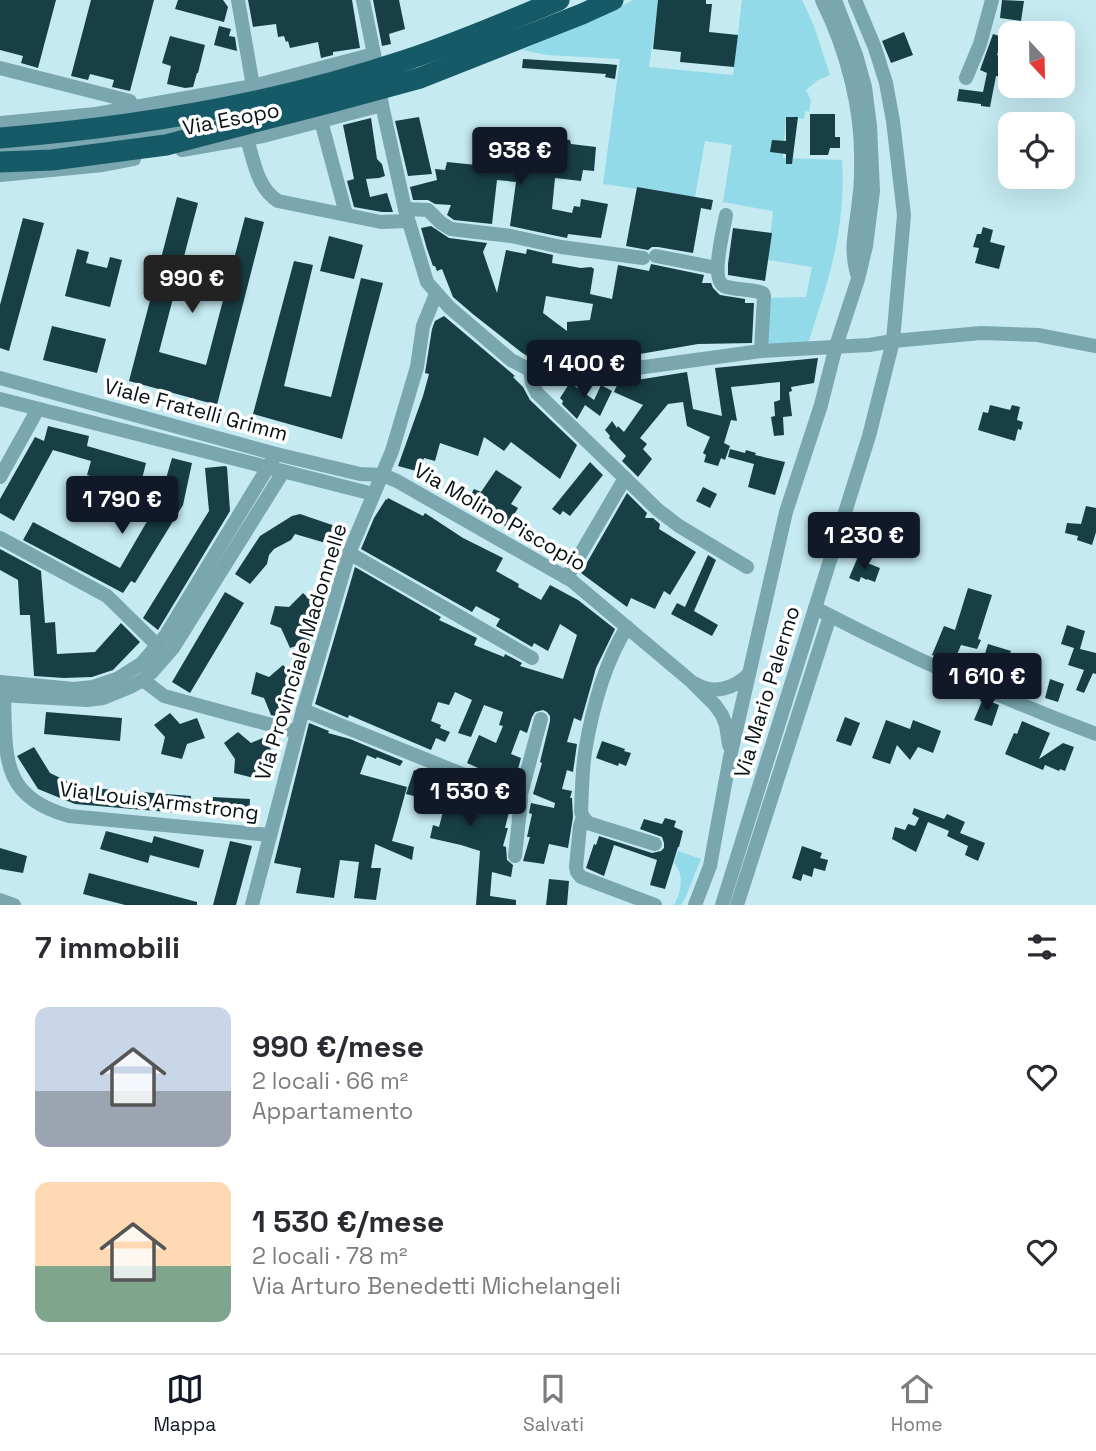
<!DOCTYPE html>
<html lang="it">
<head>
<meta charset="utf-8">
<style>
	:root { --surface:#fff; --page:#f7f7f7; --text:#2b2b33; --muted:#7c7c81; --line:#e1e1e2; --accent:#111827 }
	body { margin:0; font-family:"Space Grotesk",sans-serif; background:var(--page); color:var(--text); height:100vh; display:flex; flex-direction:column; font-size:26px; white-space:nowrap }
	* { box-sizing:border-box; margin:0 }
	p { font-size:23px; color:var(--muted) }
	.icon { flex:none; width:38px; height:38px; fill:none; stroke:currentColor; stroke-width:2; stroke-linecap:round; stroke-linejoin:round }
	.map { position:relative; height:905px; overflow:hidden }
	.side { display:flex; flex-direction:column; background:var(--surface); flex:1 }
	.side>* { flex:none }
	.needle { width:46px; rotate:158deg }
	.fabs { position:absolute; left:998px; top:21px; display:grid; gap:14px }
	.fabs a { display:grid; place-items:center; width:77px; height:77px; border-radius:14px; background:var(--surface); box-shadow:0 7px 28px #0002; font-size:35px }
	.price { position:absolute; translate:-50% -60px; padding:0 16px; border-radius:7px; background:var(--accent); color:#fff; font-size:23px; line-height:46px; filter:drop-shadow(0 2px 4px #0008) }
	.price::after { content:''; position:absolute; left:50%; top:42px; width:21px; height:16px; margin-left:-10px; background:inherit; clip-path:polygon(0 0,100% 0,50% 100%) }
	.price.current { background:#222; color:#fff }
	ul { padding:0; list-style:none }
	li { display:flex; align-items:center; gap:21px; height:175px; padding:0 35px }
	li span { display:grid; place-items:center; flex:none; width:196px; height:140px; border-radius:14px; color:#555 }
	li>.icon { margin-inline-start:auto }
	span .icon { width:84px; height:84px; fill:#fffc; stroke-width:1 }
	li b { font-size:30px }
	h2 { display:flex; justify-content:space-between; align-items:center; height:84px; padding:0 35px; font-size:30px }
	.tab-bar { display:flex; justify-content:space-around; align-items:center; height:98px; border-top:2px solid var(--line); background:var(--surface); font-size:19px; color:var(--muted) }
	.tab-bar a { display:grid; justify-items:center; gap:4px }
	.tab-bar .current { color:var(--accent) }
	.map>svg:first-child { display:block }
	.green { fill:#93dae8 }
	.building { fill:#183f46; fill-rule:evenodd }
	.lines { fill:none; stroke-linecap:round; stroke-linejoin:round }
	.minor { stroke:#79a6af; stroke-width:14 }
	.highway { stroke:#155a66; stroke-width:21 }
	.labels { text-anchor:middle; stroke-width:7; stroke-linejoin:round; paint-order:stroke }
	.street-label { font-size:21px; fill:#051113; stroke:#fff }
</style>
</head>
<body>
<div class="map">
<svg width="1096" height="905" viewBox="0 0 1096 905">
	<rect width="100%" height="100%" fill="#c5eaf1"/>
	<g class="green">
		<path d="M633 0H659L649 67 733 75 742 0H802L814 26 830 75 818 80 806 90 811 100 809 112 805 111 804 119 786 117 783 158 842 160C846 228 829 280 808 343L766 345 769 298 806 297 812 267 768 260 773 211 723 202 732 145 705 141 695 197 603 184 620 59 547 55 522 50 594 19Z"/>
		<path d="M678 851 701 859 686 896 681 905H674C681 893 685 875 674 863Z"/>
	</g>
	<g class="building">
		<path d="M0 0H56L38 68 21 63 23 56 0 50Z"/>
		<path d="M91 0H154L130 91 112 87 114 80 90 74 88 80 71 76Z"/>
		<path d="M178 0H223L228 7 224 22 175 9Z"/>
		<path d="M248 0H352L360 48 333 52V55L321 58 318 42 290 48 288 41 286 42 284 36 278 37 276 24 253 27Z"/>
		<path d="M373 0H399L405 29 389 34 391 44 382 46Z"/>
		<path d="M658 0H706V4H712L709 32 738 35 734 67 680 62 681 52 653 49Z"/>
		<path d="M1002 0 1024 1 1021 21 1000 18Z"/>
		<path d="M219 26 231 29 229 36 235 37 237 51 214 45Z"/>
		<path d="M904 32 913 55 891 63 882 41Z"/>
		<path d="M993 34 1003 37 997 55 1010 59V77L1003 75V77L996 76 990 107 981 106V104L957 101 959 89 983 92 987 73 980 70Z"/>
		<path d="M170 36 205 45 198 73H197L193 87 185 88 167 84 171 66 162 63Z"/>
		<path d="M523 59 607 64 617 65 615 79 605 77 606 74 522 68Z"/>
		<path d="M810 114H835V137H840V148H830L828 155H810Z"/>
		<path d="M419 117 432 174 408 176 395 121Z"/>
		<path d="M786 117H798L792 164H786V154L770 152 772 140 786 141Z"/>
		<path d="M371 118 377 159 382 164 385 176 379 178 366 179 370 197 387 193 393 212H382L354 207 347 181 354 179 343 125Z"/>
		<path d="M489 137 551 143 552 138 570 140 571 144 596 147 594 171 583 170 581 181 555 178 552 209 572 213 574 206 580 207 581 199 608 204 601 238 568 234 567 238 557 236 510 226 516 182 497 180 492 224 454 220 447 215 451 205 435 204 428 200H413L410 187 437 180 435 169 445 170 447 162 486 166Z"/>
		<path d="M637 187 713 200 711 210 701 208 693 253 658 247H652L648 250 626 246Z"/>
		<path d="M177 197 198 203 159 352 206 365 245 217 264 222 217 405 129 381Z"/>
		<path d="M23 218 44 223 9 351 0 348V305Z"/>
		<path d="M431 226 449 238 487 243 483 252 497 293 506 250 526 254 527 249 553 255 552 263 581 268 591 267 594 269 590 294 612 299 618 265 649 271 651 264 704 275 702 283H711L713 288 720 295 745 299V303H754L752 343 698 344 576 365 547 364 535 361 521 352 474 315 453 297 442 269 437 271 435 266H433L427 249 421 228ZM546 296 593 304 590 320 567 322V331L543 313Z"/>
		<path d="M983 227 993 230 990 242 1005 246 999 269 975 263 979 248 973 247 977 234H981Z"/>
		<path d="M733 228 772 233 765 281 728 275V264Z"/>
		<path d="M329 236 363 245 354 279 320 271Z"/>
		<path d="M77 249 89 252 86 263 107 268 110 257 122 260 110 307 65 296Z"/>
		<path d="M294 261 313 265 284 386 331 397 361 278 383 283 342 439 253 414Z"/>
		<path d="M444 316 515 376 513 377 523 387 530 400 577 445 560 479 511 442 504 451 484 437 478 456 440 443 435 461 424 458 420 472 398 466 423 396 429 374 425 373 432 329 435 321Z"/>
		<path d="M52 326 106 339 97 373 43 360Z"/>
		<path d="M818 358 814 383 791 387 792 391 789 392 792 416 783 417 784 435 774 436 771 417 775 416 774 402 780 400V382L731 387 737 421 731 420 724 443 730 446 725 460 721 458 718 466 704 462 706 455 703 453 710 437 687 426 683 402 668 404 640 438 647 444 643 449 652 459 638 477 622 461 626 456 609 438 610 436 605 430 612 421 617 428 618 426 624 432 643 405 614 392 618 383 687 372 693 409 722 416 715 368Z"/>
		<path d="M569 384H572L594 400 601 385 612 391 600 416 585 405 577 419 562 404 563 401 560 398Z"/>
		<path d="M990 405 1010 410 1012 405 1020 407 1017 420 1023 422 1021 430 1018 429 1015 441 978 430 983 412 988 413Z"/>
		<path d="M48 426 89 436 87 446 146 463 139 491 87 475 91 461 53 450 14 521 0 513V499L35 437 44 441Z"/>
		<path d="M730 449 745 453 746 450 756 453 755 455 785 462 775 495 748 487 754 464 728 457Z"/>
		<path d="M172 458 192 463 183 505 135 583 131 581 123 593 23 540 33 522 120 568 160 499Z"/>
		<path d="M590 462 603 475 570 516 563 511 560 515 552 509Z"/>
		<path d="M225 466 227 467 230 511 158 630 143 618 209 511 205 468Z"/>
		<path d="M496 470 522 487 511 504 518 508 511 520 509 519 505 526 465 505 474 489 481 492Z"/>
		<path d="M703 487 717 494 710 508 696 501Z"/>
		<path d="M627 493 647 513 645 518H653L660 524 659 529 696 552 670 595 664 591 655 609 631 598 627 607 581 573Z"/>
		<path d="M388 498 423 516 425 513 463 538 503 558 496 571 519 584 518 587 541 600 550 585 578 600 615 629 596 668 581 721 574 718 567 742 577 744 573 772 567 770 562 789 572 791 570 798H572L573 817 568 848 549 844 544 864 523 861 530 837H527L532 814 529 813 531 803 554 808 555 803 533 794 542 763 540 762 550 721V716L547 712 543 710 535 712 532 717 527 733 520 730 511 754 521 758 514 784 467 763 479 735 496 743 503 726 499 725 503 712 484 705 471 737 458 733 472 700 455 692 449 705 438 702 431 721 441 725 440 728 450 732 445 742 436 738 431 750 349 715 348 718 315 704 355 567 441 617 439 620 477 638 474 645 504 657 505 654 522 663 520 666 563 679 577 635 560 624 548 651 534 643 532 647 496 626 500 619 476 606 472 612 361 549 374 518 386 499 387 500Z"/>
		<path d="M1086 506 1096 508V532L1092 545 1077 540 1078 536 1065 533 1067 523 1081 524Z"/>
		<path d="M300 514 341 528 336 546 295 534 291 540 274 549 269 555 267 564 250 584 235 574 260 536 292 516Z"/>
		<path d="M0 549 41 571 45 623 55 622 57 654 95 652 121 623 140 642 113 670 92 677 64 678 34 676 30 615H20L18 580 0 570Z"/>
		<path d="M708 555 716 560 694 611 718 625 712 636 671 614 677 603 685 607Z"/>
		<path d="M857 559 880 568 875 582 867 579V580L861 577 859 582 849 578Z"/>
		<path d="M968 588 992 595 978 639 981 640 977 649 961 645 953 664 932 655 944 626 955 630Z"/>
		<path d="M225 592 244 603 190 693 172 682Z"/>
		<path d="M303 593 319 608 303 621 310 641 290 648 281 628 270 624 275 606 289 607Z"/>
		<path d="M1067 625 1085 631 1080 649 1096 653V674L1093 673 1084 693 1076 690 1084 670 1068 665 1074 648 1061 644Z"/>
		<path d="M988 644 1011 651 1004 671 995 668 994 670 981 666Z"/>
		<path d="M283 665 297 680 284 692 291 711 275 716 271 715 264 698 251 694 256 672 269 677Z"/>
		<path d="M1050 679 1064 684 1058 702 1045 698Z"/>
		<path d="M982 701H989L999 705 992 726 974 720Z"/>
		<path d="M46 712 122 718 120 741 44 734Z"/>
		<path d="M170 713 180 724 197 718 205 738 187 744 182 759 161 754 165 737 154 725Z"/>
		<path d="M845 717 860 723 851 746 836 741Z"/>
		<path d="M886 720 910 729 913 720 941 731 933 753 918 747 910 760 897 745 890 764 872 758Z"/>
		<path d="M1022 721 1050 733 1039 759 1063 743 1074 747 1065 771 1060 769 1059 771 1045 765 1043 770 1005 754 1014 733 1017 734Z"/>
		<path d="M309 723 329 731 328 733 350 739 403 761 400 766 377 757 376 759 367 755 360 774 407 787 392 841 414 847 412 860 375 844 371 868H381L376 900 354 898 359 862 340 860 334 898 296 893 301 868 274 863Z"/>
		<path d="M238 732 251 743 265 737 275 758 257 765 254 778 234 773 235 759 224 743Z"/>
		<path d="M602 741 625 749 624 751 631 753 626 766 619 763 618 766 596 758Z"/>
		<path d="M34 747 50 773 79 787 191 796 190 814 75 804 38 789 17 756Z"/>
		<path d="M414 770 470 788 469 791 494 797 493 801 511 804 505 828H508L503 846 506 847 507 860 513 865 511 877 492 872 490 896 516 900V905H476L480 851 461 845 430 838 433 825 439 827 445 804 406 794Z"/>
		<path d="M213 797 250 799 249 817 212 814Z"/>
		<path d="M914 808 944 819 947 814 965 822 960 833 985 843 978 861 965 855 968 846 947 836 949 831 928 822 916 852 892 839 895 827 905 830 908 824 915 826 919 818 912 814Z"/>
		<path d="M665 818 676 821 674 827 683 831 679 847H678L665 889 650 885 657 860 614 845 604 876 586 868 594 844 596 845 599 836 652 853 661 851 664 848V843L662 837 640 829 644 819 662 824Z"/>
		<path d="M106 831 152 843 154 836 204 850 199 868 150 855 148 863 100 849Z"/>
		<path d="M230 841 252 846 236 905H213Z"/>
		<path d="M802 846 822 853 820 858 828 860 825 871 814 868 812 877 803 874 801 881 792 878Z"/>
		<path d="M0 848 27 856 23 873 0 869Z"/>
		<path d="M89 873 197 902V905H125L83 894Z"/>
		<path d="M549 879 569 881 567 905H546Z"/>
	</g>
	<g class="lines">
		<g class="minor">
			<path d="M238 0 253 86"/>
			<path d="M363 0 374 54 382 105 405 209 427 282 449 307 511 360 530 370 546 374 586 375 761 351 869 345 893 341 981 333 1038 335 1096 346"/>
			<path d="M822 0C847 50 863 111 861 167 861 178 861 189 859 199 857 227 849 246 857 274"/>
			<path d="M0 68 130 101"/>
			<path d="M966 78 980 44 992 0"/>
			<path d="M321 121 346 214"/>
			<path d="M0 123 96 114 253 86 374 54"/>
			<path d="M247 139C254 161 257 188 278 201L381 222 408 221"/>
			<path d="M0 150 84 145 225 120"/>
			<path d="M182 150 263 136 382 105"/>
			<path d="M0 175 103 165 134 159"/>
			<path d="M405 209 428 210 441 223 451 229 511 236 561 247 643 258"/>
			<path d="M726 215C724 228 710 279 724 286 734 290 752 289 763 293L764 296 761 351"/>
			<path d="M656 256 717 268"/>
			<path d="M530 370 532 383 537 393 658 510 679 526 747 567"/>
			<path d="M0 378 276 454 360 474 383 475 397 481 572 581 692 682 715 705 722 715 726 725 729 745"/>
			<path d="M0 399 373 494"/>
			<path d="M0 477 38 409"/>
			<path d="M0 538 107 596 158 646"/>
			<path d="M349 553 532 658"/>
			<path d="M567 577 625 478"/>
			<path d="M815 608C906 655 1000 698 1096 734"/>
			<path d="M627 627C604 664 592 709 585 752 582 771 582 792 581 812L583 817 580 826 576 867 577 872 581 877 655 905"/>
			<path d="M143 680 164 696 297 732"/>
			<path d="M0 682 74 689 93 687 117 679 141 664 166 635 276 454"/>
			<path d="M696 684C714 695 735 688 749 674"/>
			<path d="M0 695 87 700 103 698 130 687 143 680 153 671 173 648 283 472"/>
			<path d="M4 696C6 756 0 797 69 816L270 835"/>
			<path d="M303 710 519 797 521 800 515 856"/>
			<path d="M520 798 541 719"/>
			<path d="M583 817 588 823 655 844"/>
			<path d="M0 900 14 905"/>
			<path d="M252 905 303 710 349 553 392 451 417 367 423 326 436 294"/>
			<path d="M695 905 710 866 730 757 786 512 821 405 836 346 858 279 866 246 873 191 870 126 865 87 856 55 835 0"/>
			<path d="M722 905 869 436 893 341 904 215 893 121 886 83 875 48 855 0"/>
			<path d="M737 905 830 616"/>
		</g>
		<g class="highway">
			<path d="M0 138C137 127 275 104 406 60 458 43 508 21 559 0"/>
			<path d="M0 162 52 160 166 145 328 103 420 78 582 14 613 0"/>
		</g>
	</g>
	<g class="labels">
		<g class="street-label">
			<text transform="translate(231 119) rotate(-11)" y="7">Via Esopo</text>
			<text transform="translate(196 410) rotate(15)" y="7">Viale Fratelli Grimm</text>
			<text transform="translate(500 517) rotate(30)" y="7">Via Molino Piscopio</text>
			<text transform="translate(301 652) rotate(-73)" y="7">Via Provinciale Madonnelle</text>
			<text transform="translate(767 692) rotate(-73)" y="7">Via Mario Palermo</text>
			<text transform="translate(159 801) rotate(7)" y="7">Via Louis Armstrong</text>
		</g>
	</g>
</svg>
<div class="fabs">
<a><svg class="needle" viewBox="-14 -14 28 28"><path d="M0-13l5 13h-10z" fill="#e53935"/><path d="M0 13l5-13h-10z" fill="#7c7c81"/></svg></a>
<a><svg class="icon" aria-label="locate" viewBox="0 0 24 24"><circle cx="12" cy="12" r="6"/><path d="M12 2v4M12 18v4M2 12h4M18 12h4"/></svg></a>
</div>
<b class="price" style="left:520px;top:187px">938 €</b>
<b class="price current" style="left:192px;top:315px">990 €</b>
<b class="price" style="left:584px;top:400px">1 400 €</b>
<b class="price" style="left:122px;top:536px">1 790 €</b>
<b class="price" style="left:864px;top:572px">1 230 €</b>
<b class="price" style="left:987px;top:713px">1 610 €</b>
<b class="price" style="left:470px;top:828px">1 530 €</b>
</div>
<section class="side">
<h2>7 immobili<svg class="icon" aria-label="filters" viewBox="0 0 24 24"><path d="M4 7h16M4 17h16"/><circle cx="9" cy="7" r="2"/><circle cx="15" cy="17" r="2"/></svg></h2>
<ul>
<li><span style="background:linear-gradient(#c9d6e8 60%,#9aa5b1 0)"><svg class="icon" aria-label="home" viewBox="0 0 24 24"><path d="M3 11l9-7 9 7M6 9v11h12V9"/></svg></span><div><b>990 €/mese</b><p>2 locali · 66 m²</p><p>Appartamento</p></div><svg class="icon" aria-label="heart" viewBox="0 0 24 24"><path d="M12 20l-8-8c-3-5 5-10 8-4 3-6 11-1 8 4z"/></svg></li>
<li><span style="background:linear-gradient(#ffd9b3 60%,#7fa58c 0)"><svg class="icon" aria-label="home" viewBox="0 0 24 24"><path d="M3 11l9-7 9 7M6 9v11h12V9"/></svg></span><div><b>1 530 €/mese</b><p>2 locali · 78 m²</p><p>Via Arturo Benedetti Michelangeli</p></div><svg class="icon" aria-label="heart" viewBox="0 0 24 24"><path d="M12 20l-8-8c-3-5 5-10 8-4 3-6 11-1 8 4z"/></svg></li>
</ul>
</section>
<nav class="tab-bar">
<a class="current"><svg class="icon" aria-label="map" viewBox="0 0 24 24"><path d="M3 6l6-2 6 2 6-2v14l-6 2-6-2-6 2zM9 4v14M15 6v14"/></svg>Mappa</a>
<a><svg class="icon" aria-label="saved" viewBox="0 0 24 24"><path d="M7 4h10v16l-5-4-5 4z"/></svg>Salvati</a>
<a><svg class="icon" aria-label="home" viewBox="0 0 24 24"><path d="M3 11l9-7 9 7M6 9v11h12V9"/></svg>Home</a>
</nav>
</body>
</html>
